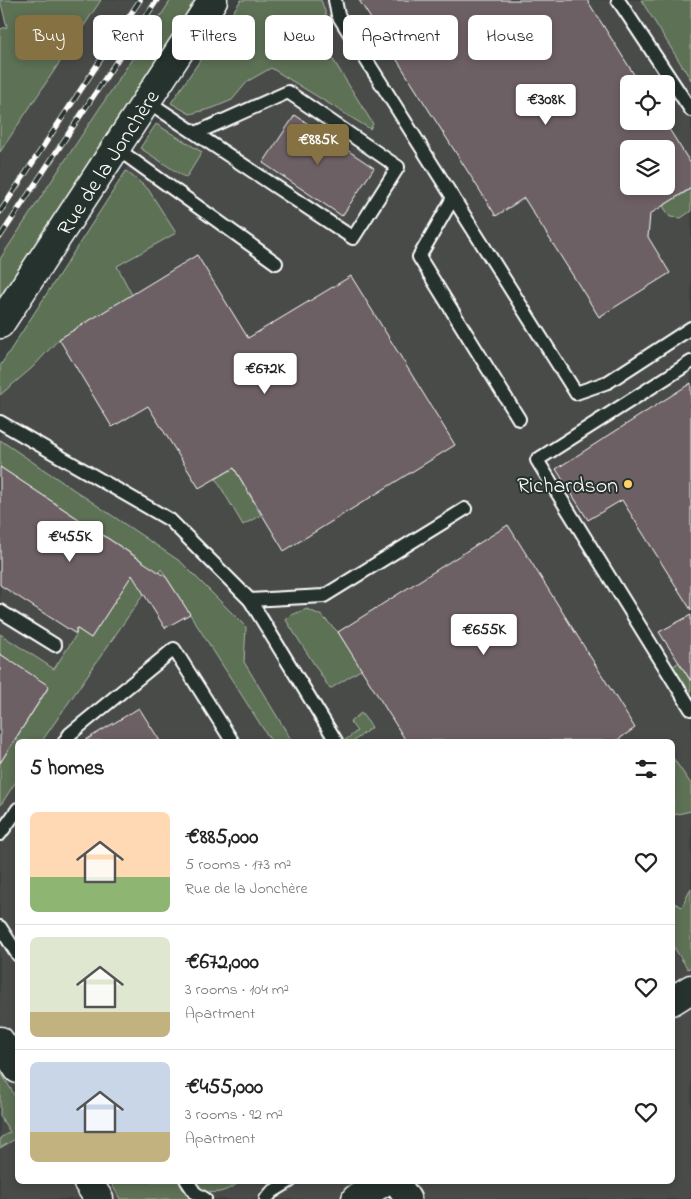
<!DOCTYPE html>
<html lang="en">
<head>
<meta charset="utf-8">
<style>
	:root { --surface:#fff; --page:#f2f2f2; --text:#222; --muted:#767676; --line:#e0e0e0; --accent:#857141 }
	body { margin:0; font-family:"Indie Flower",sans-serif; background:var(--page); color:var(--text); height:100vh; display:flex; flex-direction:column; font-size:19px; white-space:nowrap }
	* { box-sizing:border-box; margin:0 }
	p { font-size:16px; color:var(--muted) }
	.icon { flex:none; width:28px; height:28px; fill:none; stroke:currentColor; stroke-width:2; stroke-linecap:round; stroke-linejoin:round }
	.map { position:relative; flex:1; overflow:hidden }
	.panel { position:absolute; left:15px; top:739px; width:660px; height:445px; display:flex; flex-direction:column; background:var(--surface); border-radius:8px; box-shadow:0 2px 8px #0003 }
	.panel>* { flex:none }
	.hud { position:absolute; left:15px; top:15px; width:661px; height:45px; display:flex; gap:10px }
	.tools { position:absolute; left:620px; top:75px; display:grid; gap:10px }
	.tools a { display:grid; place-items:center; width:55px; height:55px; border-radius:8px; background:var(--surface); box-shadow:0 2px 8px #0003; font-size:25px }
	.price { position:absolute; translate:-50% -42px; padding:0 11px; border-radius:5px; background:#fff; color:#222; font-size:16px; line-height:32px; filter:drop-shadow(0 1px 2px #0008) }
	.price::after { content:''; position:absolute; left:50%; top:30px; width:15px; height:11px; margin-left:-8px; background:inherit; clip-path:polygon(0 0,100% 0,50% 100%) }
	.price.active { background:var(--accent); color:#fff }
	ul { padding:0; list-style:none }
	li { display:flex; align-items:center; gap:15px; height:125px; padding:0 15px }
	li+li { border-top:1px solid var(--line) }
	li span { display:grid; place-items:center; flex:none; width:140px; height:100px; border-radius:8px; color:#555 }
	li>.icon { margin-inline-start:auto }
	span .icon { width:60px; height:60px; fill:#fffc; stroke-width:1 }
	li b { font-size:21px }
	h2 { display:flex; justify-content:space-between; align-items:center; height:60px; padding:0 15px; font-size:21px }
	.chip { padding:0 18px; border-radius:8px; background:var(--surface); box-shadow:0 2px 8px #0003; font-size:18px; line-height:45px }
	.chip.active { background:var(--accent); color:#fff }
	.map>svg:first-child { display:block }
	.built { fill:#4a4b4a; fill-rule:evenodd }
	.green { fill:#5d7154; stroke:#aeb8aa }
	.building { fill:#6d6165; stroke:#fff; fill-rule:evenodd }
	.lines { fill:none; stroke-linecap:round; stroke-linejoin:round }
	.service-casing { stroke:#fff; stroke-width:16 }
	.minor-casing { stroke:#fff; stroke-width:29 }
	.tertiary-casing { stroke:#fff; stroke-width:31 }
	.service { stroke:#26332d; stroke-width:12 }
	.minor { stroke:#26332d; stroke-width:25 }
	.tertiary { stroke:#26332d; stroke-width:28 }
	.rail-casing { stroke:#fff; stroke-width:5.5 }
	.rail { stroke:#26332d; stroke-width:4; stroke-dasharray:11; stroke-linecap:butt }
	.poi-dot { fill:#ffd166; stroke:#26332d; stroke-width:2 }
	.labels { text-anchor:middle; stroke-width:4; stroke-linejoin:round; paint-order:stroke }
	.street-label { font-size:22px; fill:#fff; stroke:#26332d }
	.poi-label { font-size:22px; fill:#fff; stroke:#26332d; text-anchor:end }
</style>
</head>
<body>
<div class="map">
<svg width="691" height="1199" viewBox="0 0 691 1199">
	<rect width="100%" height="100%" fill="#3b413e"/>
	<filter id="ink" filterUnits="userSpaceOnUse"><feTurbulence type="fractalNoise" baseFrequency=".02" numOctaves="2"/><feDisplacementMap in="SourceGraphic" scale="10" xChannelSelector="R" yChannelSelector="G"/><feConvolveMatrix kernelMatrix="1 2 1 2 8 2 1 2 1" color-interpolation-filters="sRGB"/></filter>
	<g filter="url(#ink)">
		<g class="built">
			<path d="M101 0H171L0 259V152Z"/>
			<path d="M241 0H691V1199H0V366L140 148ZM629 84H666V121H629ZM629 149H666V186H629ZM18 741H672V1181H18Z"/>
		</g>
		<g class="green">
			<path d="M0 0H101L0 152V29L7 27Z"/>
			<path d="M171 0H197L0 302V259Z"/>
			<path d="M241 0H321L328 20 314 29 373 124 370 129 271 68 248 81 232 100 213 108 190 114 171 103Z"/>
			<path d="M641 0H691V80Z"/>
			<path d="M156 124 202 152 186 178 140 148Z"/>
			<path d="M126 171 148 189 176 233 117 266 132 295 59 339 32 368 0 395V366Z"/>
			<path d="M691 189V211L681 218 670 217 663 206Z"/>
			<path d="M0 440 181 562 246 627 244 662 292 741H271L161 569 42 741H18L17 780 0 806V763L49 687 0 654V634L54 669 76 635V628L91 638 141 560 0 467Z"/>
			<path d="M234 468 261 515 243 525 216 479Z"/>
			<path d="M307 609 322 616 338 632 362 669 330 689 286 620 291 615Z"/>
			<path d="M679 662 691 682V696L672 667Z"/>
			<path d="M361 713 372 727 354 741H344L357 731 350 722Z"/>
			<path d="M673 758 691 784V811L673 815Z"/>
			<path d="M691 888V967L688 969 673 946 672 902 682 907Z"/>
			<path d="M0 1071 17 1099V1138L0 1148V1138L10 1132 0 1116Z"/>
			<path d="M110 1181H178L190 1199H120Z"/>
			<path d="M196 1181H242C225 1192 211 1199 195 1184Z"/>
		</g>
		<g class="building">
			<path d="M359 0H587L640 84H629V121H664L691 164V188L650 214 648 237 670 273 599 317 524 198 496 216ZM629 149H666V186H629Z"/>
			<path d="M295 115 374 168 342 216 263 163Z"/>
			<path d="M197 255 248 338 351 276 455 445 284 551 234 468 199 488 148 406 112 427 59 339Z"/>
			<path d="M691 383V610L622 500 588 520 556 469Z"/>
			<path d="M0 467 166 577 190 614 165 628 132 575 91 638 76 628V634L0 585Z"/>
			<path d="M508 525 635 728 616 741H406L338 632Z"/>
			<path d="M691 615V681L659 632Z"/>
			<path d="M0 654 49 686 0 763Z"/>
			<path d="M139 708 160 741H84Z"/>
		</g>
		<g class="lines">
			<defs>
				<g id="service">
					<path d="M335 0 338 15 576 393 608 382 691 328"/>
					<path d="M618 0 691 110"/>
					<path d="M147 101 353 238 398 167 288 92 196 133"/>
					<path d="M116 148 276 263"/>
					<path d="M453 198 419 257 519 419"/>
					<path d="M691 362 537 460 691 709"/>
					<path d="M0 422 170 520 250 600 336 741"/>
					<path d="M250 600 324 596 465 509"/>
					<path d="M0 611 55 645"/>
					<path d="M65 741 70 734 174 649 232 741"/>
					<path d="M0 834 18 809"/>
					<path d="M0 927 18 955"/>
					<path d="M187 1181 195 1193 205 1199"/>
					<path d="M266 1199 272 1192 290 1181"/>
				</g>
				<path id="minor" d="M396 1181 408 1199"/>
				<g id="tertiary">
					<path d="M0 324 213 0"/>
					<path d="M672 1001 691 989"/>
					<path d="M0 1041 18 1069"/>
					<path d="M87 1181 99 1199"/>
					<path d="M356 1199 385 1181"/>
				</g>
			</defs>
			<use href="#service" class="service-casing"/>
			<use href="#minor" class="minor-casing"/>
			<use href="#tertiary" class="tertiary-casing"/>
			<use href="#service" class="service"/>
			<use href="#minor" class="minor"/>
			<use href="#tertiary" class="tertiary"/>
			<defs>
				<g id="rail">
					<path d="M0 212 140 0"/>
					<path d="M0 237 157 0"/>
				</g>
			</defs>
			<use href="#rail" class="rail-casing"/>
			<use href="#rail" class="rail"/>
		</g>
	</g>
	<circle class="poi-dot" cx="628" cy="484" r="5"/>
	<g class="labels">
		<g class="street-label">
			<text transform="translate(107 162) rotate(-57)" y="8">Rue de la Jonchère</text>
		</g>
		<g class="poi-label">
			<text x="618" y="492">Richardson</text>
		</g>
	</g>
</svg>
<div class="tools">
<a><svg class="icon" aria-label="locate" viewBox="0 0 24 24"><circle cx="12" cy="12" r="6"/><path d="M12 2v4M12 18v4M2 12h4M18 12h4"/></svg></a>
<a><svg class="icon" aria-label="layers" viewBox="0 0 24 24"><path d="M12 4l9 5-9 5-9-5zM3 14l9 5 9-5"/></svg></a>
</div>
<b class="price" style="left:546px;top:126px">€308K</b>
<b class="price active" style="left:318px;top:166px">€885K</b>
<b class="price" style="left:265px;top:395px">€672K</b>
<b class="price" style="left:70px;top:563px">€455K</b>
<b class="price" style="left:484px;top:656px">€655K</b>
<div class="hud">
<a class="chip active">Buy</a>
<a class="chip">Rent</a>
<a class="chip">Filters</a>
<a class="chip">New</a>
<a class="chip">Apartment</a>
<a class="chip">House</a>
</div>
<section class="panel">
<h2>5 homes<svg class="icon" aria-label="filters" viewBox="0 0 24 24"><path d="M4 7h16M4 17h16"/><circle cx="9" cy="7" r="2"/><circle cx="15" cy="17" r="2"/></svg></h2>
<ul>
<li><span style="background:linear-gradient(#ffd9b3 65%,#8fb573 0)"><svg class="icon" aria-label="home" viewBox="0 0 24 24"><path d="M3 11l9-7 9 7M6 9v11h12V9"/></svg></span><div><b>€885,000</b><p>5 rooms · 173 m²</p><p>Rue de la Jonchère</p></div><svg class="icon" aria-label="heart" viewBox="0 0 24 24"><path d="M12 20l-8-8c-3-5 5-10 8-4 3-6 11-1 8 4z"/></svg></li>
<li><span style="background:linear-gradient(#dfe7d0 75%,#c2b280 0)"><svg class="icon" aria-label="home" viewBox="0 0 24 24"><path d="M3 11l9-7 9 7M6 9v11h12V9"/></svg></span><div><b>€672,000</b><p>3 rooms · 104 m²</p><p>Apartment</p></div><svg class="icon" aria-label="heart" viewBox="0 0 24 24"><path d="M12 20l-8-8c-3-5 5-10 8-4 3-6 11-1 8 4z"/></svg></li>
<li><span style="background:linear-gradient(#c9d6e8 70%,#c2b280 0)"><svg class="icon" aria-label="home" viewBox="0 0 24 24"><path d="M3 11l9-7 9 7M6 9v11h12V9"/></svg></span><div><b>€455,000</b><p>3 rooms · 92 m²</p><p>Apartment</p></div><svg class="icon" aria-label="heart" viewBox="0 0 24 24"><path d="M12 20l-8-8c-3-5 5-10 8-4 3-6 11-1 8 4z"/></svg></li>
</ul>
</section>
</div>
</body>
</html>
